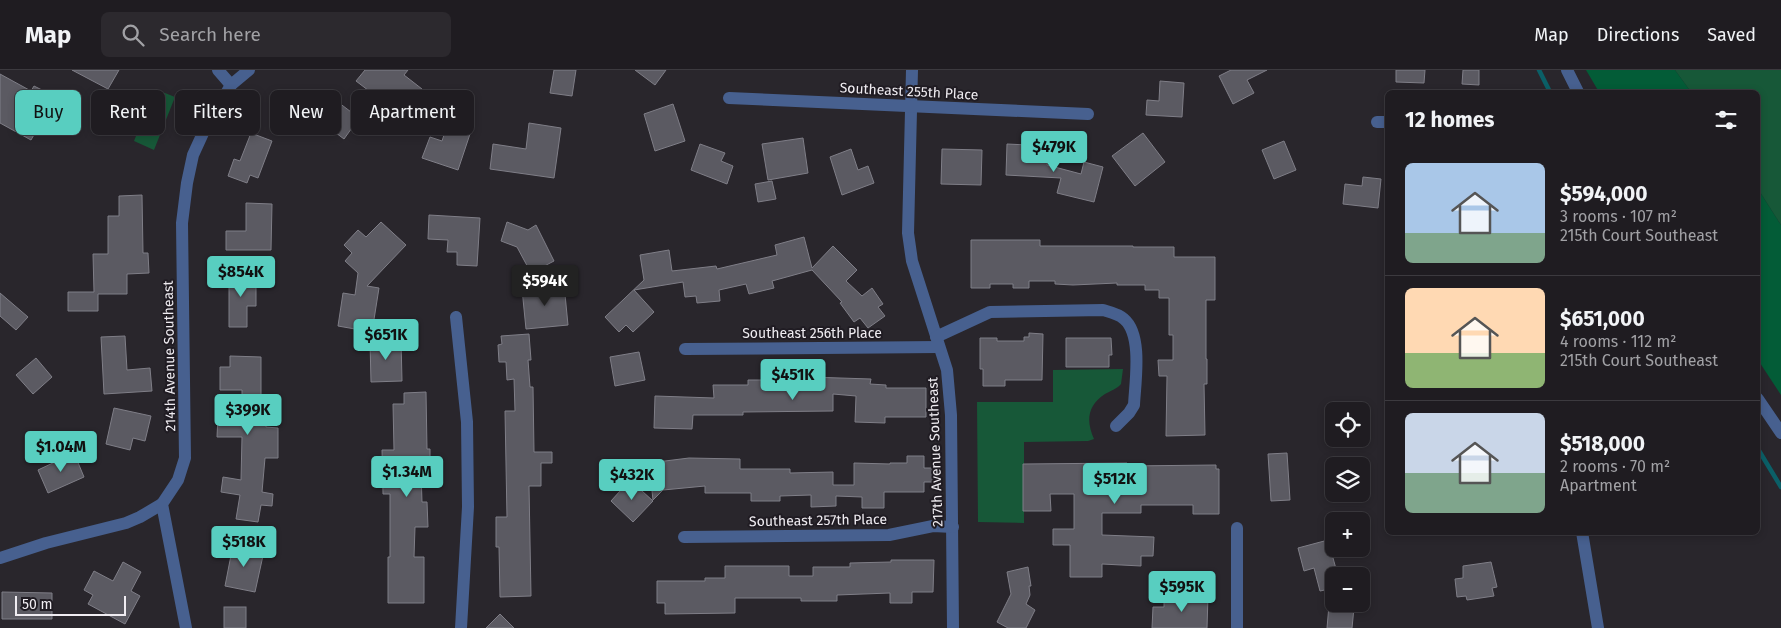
<!DOCTYPE html>
<html lang="en">
<head>
<meta charset="utf-8">
<style>
	:root { --surface:#1f1c21; --page:#2c292e; --text:#f1f3f6; --muted:#a1a1a5; --line:#3c3a3f; --accent:#58cec0 }
	body { margin:0; font-family:"Fira Sans",sans-serif; background:var(--page); color:var(--text); height:100vh; display:flex; flex-direction:column; font-size:19px; white-space:nowrap }
	* { box-sizing:border-box; margin:0 }
	p { font-size:16px; color:var(--muted) }
	.icon { flex:none; width:28px; height:28px; fill:none; stroke:currentColor; stroke-width:2; stroke-linecap:round; stroke-linejoin:round }
	.map { position:relative; flex:1; overflow:hidden }
	.drawer { position:absolute; left:1385px; top:20px; width:375px; height:445px; display:flex; flex-direction:column; background:var(--surface); border-radius:8px; box-shadow:0 2px 8px #0003,0 0 0 1px var(--line) }
	.drawer>* { flex:none }
	.guide { position:absolute; left:15px; top:20px; width:475px; height:45px; display:flex; gap:10px }
	.fabs { position:absolute; left:1325px; top:332px; display:grid; gap:10px }
	.fabs a { display:grid; place-items:center; width:45px; height:45px; border-radius:8px; background:var(--surface); box-shadow:0 2px 8px #0003,0 0 0 1px var(--line); font-size:25px }
	.scale { position:absolute; left:15px; bottom:12px; width:111px; box-sizing:border-box; padding-left:5px; border:2px solid #efecf1; border-top:0; font-size:14px; line-height:18px; white-space:nowrap; color:#efecf1; -webkit-text-stroke:4px #201c23; paint-order:stroke }
	.price { position:absolute; translate:-50% -42px; padding:0 11px; border-radius:5px; background:var(--accent); color:#111; font-size:16px; line-height:32px; filter:drop-shadow(0 1px 2px #0008) }
	.price::after { content:''; position:absolute; left:50%; top:30px; width:15px; height:11px; margin-left:-8px; background:inherit; clip-path:polygon(0 0,100% 0,50% 100%) }
	.price.on { background:#222; color:#fff }
	ul { padding:0; list-style:none }
	li { display:flex; align-items:center; gap:15px; height:125px; padding:0 20px }
	li+li { border-top:1px solid var(--line) }
	li span { display:grid; place-items:center; flex:none; width:140px; height:100px; border-radius:8px; color:#555 }
	li>.icon { margin-inline-start:auto }
	span .icon { width:60px; height:60px; fill:#fffc; stroke-width:1 }
	li b { font-size:21px }
	h2 { display:flex; justify-content:space-between; align-items:center; height:60px; padding:0 20px; font-size:21px }
	.chip { padding:0 18px; border-radius:8px; background:var(--surface); box-shadow:0 2px 8px #0003,0 0 0 1px var(--line); font-size:18px; line-height:45px }
	.chip.on { background:var(--accent); color:#111 }
	header { display:flex; align-items:center; gap:30px; box-sizing:border-box; height:70px; padding:0 25px; background:var(--surface); border-bottom:1px solid var(--line) }
	header strong { font-size:24px }
	nav { display:flex; gap:28px; margin-inline-start:auto; font-size:18px }
	.search { width:350px; height:45px; background:var(--page); display:flex; align-items:center; gap:12px; box-sizing:border-box; padding:0 18px; border-radius:8px; color:var(--muted); font-size:19px }
	.map>svg:first-child { display:block }
	.green { fill:#175838 }
	.forest { fill:#035c37 }
	.lines { fill:none; stroke-linecap:round; stroke-linejoin:round }
	.stream { stroke:#0b5f67; stroke-width:4.5 }
	.building { fill:#5b5a62; stroke:#7f7e87 }
	.minor { stroke:#47608f; stroke-width:12 }
	.labels { text-anchor:middle; stroke-width:4; stroke-linejoin:round; paint-order:stroke }
	.street-label { font-size:14px; fill:#efecf1; stroke:#201c23 }
</style>
</head>
<body>
<header>
<strong>Map</strong>
<div class="search"><svg class="icon" aria-label="search" viewBox="0 0 24 24"><circle cx="10" cy="10" r="6"/><path d="M15 15l6 6"/></svg>Search here</div>
<nav><a>Map</a><a>Directions</a><a>Saved</a></nav>
</header>
<div class="map">
<svg width="1781" height="558" viewBox="0 0 1781 558">
	<rect width="100%" height="100%" fill="#29262c"/>
	<g class="green">
		<path d="M1675 0H1781V155L1758 119V22H1691Z"/>
		<path d="M155 19 175 27 154 80 134 71Z"/>
		<path d="M1123 299 1121 314C1117 319 1110 321 1105 324 1087 336 1086 351 1094 369L1088 371 1024 372V453L978 452 977 332H1053V300Z"/>
	</g>
	<g class="forest">
		<path d="M1586 0H1675L1691 22H1599Z"/>
		<path d="M1758 119 1781 155V325L1758 290Z"/>
	</g>
	<g class="lines">
		<g class="stream">
			<path d="M1539 0 1550 22"/>
			<path d="M1758 379 1781 417"/>
		</g>
	</g>
	<g class="building">
		<path d="M72 0H119L108 19Z"/>
		<path d="M365 0H408L404 5 422 19 402 46 356 11Z"/>
		<path d="M554 0H576L572 26 550 23Z"/>
		<path d="M635 0H666L655 15Z"/>
		<path d="M1231 0H1267L1247 10 1254 23 1233 34 1219 6Z"/>
		<path d="M1396 0H1425L1424 13 1396 12Z"/>
		<path d="M1463 0H1479V15L1462 14Z"/>
		<path d="M0 4 31 21 34 16 46 22 43 28 52 33 31 70 0 53Z"/>
		<path d="M1160 11 1184 13 1182 47 1146 45 1147 30 1159 31Z"/>
		<path d="M326 23 359 48 344 69 311 44Z"/>
		<path d="M295 33 311 37 308 52 292 48Z"/>
		<path d="M673 34 685 71 655 81 644 44Z"/>
		<path d="M449 50 472 58 458 100 422 88 430 67 442 71Z"/>
		<path d="M529 53 561 58 554 108 490 99 493 74 526 79Z"/>
		<path d="M251 63 272 71 258 108 250 105 247 113 228 106 234 89 240 91Z"/>
		<path d="M1143 63 1165 92 1135 116 1112 86Z"/>
		<path d="M803 68 808 103 768 110 762 74Z"/>
		<path d="M1284 71 1296 100 1274 109 1262 80Z"/>
		<path d="M700 74 725 83 721 91 733 96 727 114 691 100Z"/>
		<path d="M1007 74 1028 75 1027 86 1048 87 1047 95 1081 104 1084 92 1103 97 1094 132 1057 123 1061 108 1006 105Z"/>
		<path d="M851 79 858 100 868 96 874 113 842 125 830 87Z"/>
		<path d="M942 79 982 80 981 115 941 114Z"/>
		<path d="M1363 107 1381 109 1378 138 1343 134 1345 114 1362 116Z"/>
		<path d="M772 111 776 129 758 132 755 114Z"/>
		<path d="M142 125 143 183H148L149 203 127 204V224H98V241H68V222H94L93 184H108V146H119V126Z"/>
		<path d="M246 133 272 134 271 180H226V161H246Z"/>
		<path d="M429 145 480 148 477 196 457 195V182H447L448 170 428 169Z"/>
		<path d="M381 152 406 175 367 216 379 218 372 262 338 256 343 223 355 225 358 203 345 191 352 183 344 175 358 160 366 167Z"/>
		<path d="M507 152 528 160 536 155 554 191 531 203 517 177 501 171Z"/>
		<path d="M804 167 812 198 833 176 857 200 846 211 862 226 872 218 883 234 878 237 885 246 868 258 860 248 854 252 840 233 842 232 812 200 772 211 774 218 749 224 746 214 719 220 720 231 697 233 696 226 685 227 683 212 634 220 654 242 633 262 626 255 619 262 605 247 644 210 640 185 669 180 672 201 716 196 717 199 777 185 775 175Z"/>
		<path d="M971 170H1040V176H1133V177H1174V187H1215V230H1206V289H1207V314H1204L1205 365 1166 366 1167 306H1159L1158 290H1173V265H1169V228H1159V220H1145V215H1117V213L1073 215 1055 214V211H1029V218H1013V214H990V218H971Z"/>
		<path d="M256 204V236H247V257H229V205Z"/>
		<path d="M564 214 568 255 526 259 522 219Z"/>
		<path d="M0 223 28 247 16 260 0 246Z"/>
		<path d="M1029 263 1043 264 1042 310H1005V316H983V299H980V268H997V271H1024V267H1029Z"/>
		<path d="M529 264 531 290H528L530 317H533L534 382H552V393H541V416H529L531 526 500 527 499 477H496V447H507L505 341H515L514 309 507 310 506 292H499L498 275 502 274 501 266Z"/>
		<path d="M125 266 127 300 150 298 152 321 104 324 101 267Z"/>
		<path d="M1066 268H1111L1112 285H1109V297H1066Z"/>
		<path d="M401 270 402 311 371 312 370 271Z"/>
		<path d="M639 282 645 310 615 316 610 287Z"/>
		<path d="M230 286 261 287V337H266V357L278 358V388H265L262 422 273 424 272 436 261 435 258 452 236 449 240 425 221 422 223 407 241 410 242 367H217L218 346 242 347V320H220V297H230Z"/>
		<path d="M36 288 52 307 33 324 16 305Z"/>
		<path d="M809 307 871 309 870 314 886 315V318H926V347H885V353L855 352 856 326 833 324V341L743 342V345H693L692 359 654 358 655 326 714 328 713 315H748V310H778V316H809Z"/>
		<path d="M426 322 427 379H430V402H421L422 432H427L428 457H415L414 487H424V533H388V487H390V424H383L382 380H394L393 334H404V323Z"/>
		<path d="M114 338 151 346 145 371 133 368 130 380 106 374Z"/>
		<path d="M74 383 84 407 48 423 38 400Z"/>
		<path d="M1287 383 1290 430 1271 431 1268 384Z"/>
		<path d="M907 386H924V398H934V412H924V422H884V438H862V427L836 426V436L811 437V425L780 426V431H751V423H705V416L663 420 653 430 649 393 689 388 740 389V399H790V403L833 402V415H854V393L890 394V393H907Z"/>
		<path d="M1127 393V396L1216 395V399H1219V444H1193V435H1141V443H1102V465L1154 467 1153 486H1141V496L1102 494V507H1070V475H1053V459H1074V424H1050L1051 441H1023V394Z"/>
		<path d="M630 410 653 431 633 452 611 431Z"/>
		<path d="M1328 470 1338 506H1334V518L1320 521 1314 498 1304 501 1298 478Z"/>
		<path d="M233 475 264 481 255 522 225 516Z"/>
		<path d="M891 490H934L933 522H912V533H890V523L837 525V531H801V528H735V543L665 544V533H657V511H705V508H725V496H789V506H813V497H850V493L891 492Z"/>
		<path d="M123 492 141 502 131 521 140 526 125 554 88 534 93 525 84 520 94 501 113 511Z"/>
		<path d="M1491 492 1497 517 1492 518 1494 526 1467 530 1466 526 1457 527 1455 509 1463 508V496Z"/>
		<path d="M1028 497 1031 516H1029L1030 525 1026 534 1035 540 1026 558H1008L997 552 1011 524 1007 502Z"/>
		<path d="M2 522 52 523V549H2Z"/>
		<path d="M1164 525 1208 526 1207 558H1152L1153 537H1164Z"/>
		<path d="M1329 535 1354 538 1352 558H1327Z"/>
		<rect x="224" y="537" width="22" height="21"/>
		<path d="M500 544 514 558H486Z"/>
	</g>
	<g class="lines">
		<g class="minor">
			<path d="M218 0 231 15"/>
			<path d="M912 0 908 163 912 191 947 300 951 345 953 558"/>
			<path d="M1567 0 1578 22"/>
			<path d="M729 28 1088 44"/>
			<path d="M1377 52H1388"/>
			<path d="M456 247 467 352 468 437 461 558"/>
			<path d="M936 267 990 242 1103 240C1110 242 1119 244 1124 249 1143 265 1135 313 1134 335L1129 343 1116 356"/>
			<path d="M685 279 939 277"/>
			<path d="M1758 329 1781 363"/>
			<path d="M1582 462 1598 558"/>
			<path d="M684 467 889 465 933 456 953 457"/>
			<path d="M0 488 46 473 126 453 140 447 162 434"/>
			<path d="M186 558 162 434 178 410 185 388 182 153 187 113 193 85 204 61 231 15 249 0"/>
			<path d="M1237 558V458"/>
		</g>
	</g>
	<g class="labels">
		<g class="street-label">
			<text transform="translate(909 21) rotate(3)" y="5">Southeast 255th Place</text>
			<text x="812" y="268">Southeast 256th Place</text>
			<text transform="translate(169 286) rotate(-91)" y="5">214th Avenue Southeast</text>
			<text transform="translate(935 382) rotate(-92)" y="5">217th Avenue Southeast</text>
			<text transform="translate(818 450) rotate(-1)" y="5">Southeast 257th Place</text>
		</g>
	</g>
</svg>
<div class="fabs">
<a><svg class="icon" aria-label="locate" viewBox="0 0 24 24"><circle cx="12" cy="12" r="6"/><path d="M12 2v4M12 18v4M2 12h4M18 12h4"/></svg></a>
<a><svg class="icon" aria-label="layers" viewBox="0 0 24 24"><path d="M12 4l9 5-9 5-9-5zM3 14l9 5 9-5"/></svg></a>
<a>+</a>
<a>−</a>
</div>
<div class="scale">50 m</div>
<b class="price" style="left:1054px;top:103px">$479K</b>
<b class="price" style="left:241px;top:228px">$854K</b>
<b class="price on" style="left:545px;top:237px">$594K</b>
<b class="price" style="left:386px;top:291px">$651K</b>
<b class="price" style="left:793px;top:331px">$451K</b>
<b class="price" style="left:248px;top:366px">$399K</b>
<b class="price" style="left:61px;top:403px">$1.04M</b>
<b class="price" style="left:407px;top:428px">$1.34M</b>
<b class="price" style="left:632px;top:431px">$432K</b>
<b class="price" style="left:1115px;top:435px">$512K</b>
<b class="price" style="left:244px;top:498px">$518K</b>
<b class="price" style="left:1182px;top:543px">$595K</b>
<div class="guide">
<a class="chip on">Buy</a>
<a class="chip">Rent</a>
<a class="chip">Filters</a>
<a class="chip">New</a>
<a class="chip">Apartment</a>
</div>
<section class="drawer">
<h2>12 homes<svg class="icon" aria-label="filters" viewBox="0 0 24 24"><path d="M4 7h16M4 17h16"/><circle cx="9" cy="7" r="2"/><circle cx="15" cy="17" r="2"/></svg></h2>
<ul>
<li><span style="background:linear-gradient(#a9c7e8 70%,#7fa58c 0)"><svg class="icon" aria-label="home" viewBox="0 0 24 24"><path d="M3 11l9-7 9 7M6 9v11h12V9"/></svg></span><div><b>$594,000</b><p>3 rooms · 107 m²</p><p>215th Court Southeast</p></div></li>
<li><span style="background:linear-gradient(#ffd9b3 65%,#8fb573 0)"><svg class="icon" aria-label="home" viewBox="0 0 24 24"><path d="M3 11l9-7 9 7M6 9v11h12V9"/></svg></span><div><b>$651,000</b><p>4 rooms · 112 m²</p><p>215th Court Southeast</p></div></li>
<li><span style="background:linear-gradient(#c9d6e8 60%,#7fa58c 0)"><svg class="icon" aria-label="home" viewBox="0 0 24 24"><path d="M3 11l9-7 9 7M6 9v11h12V9"/></svg></span><div><b>$518,000</b><p>2 rooms · 70 m²</p><p>Apartment</p></div></li>
</ul>
</section>
</div>
</body>
</html>
